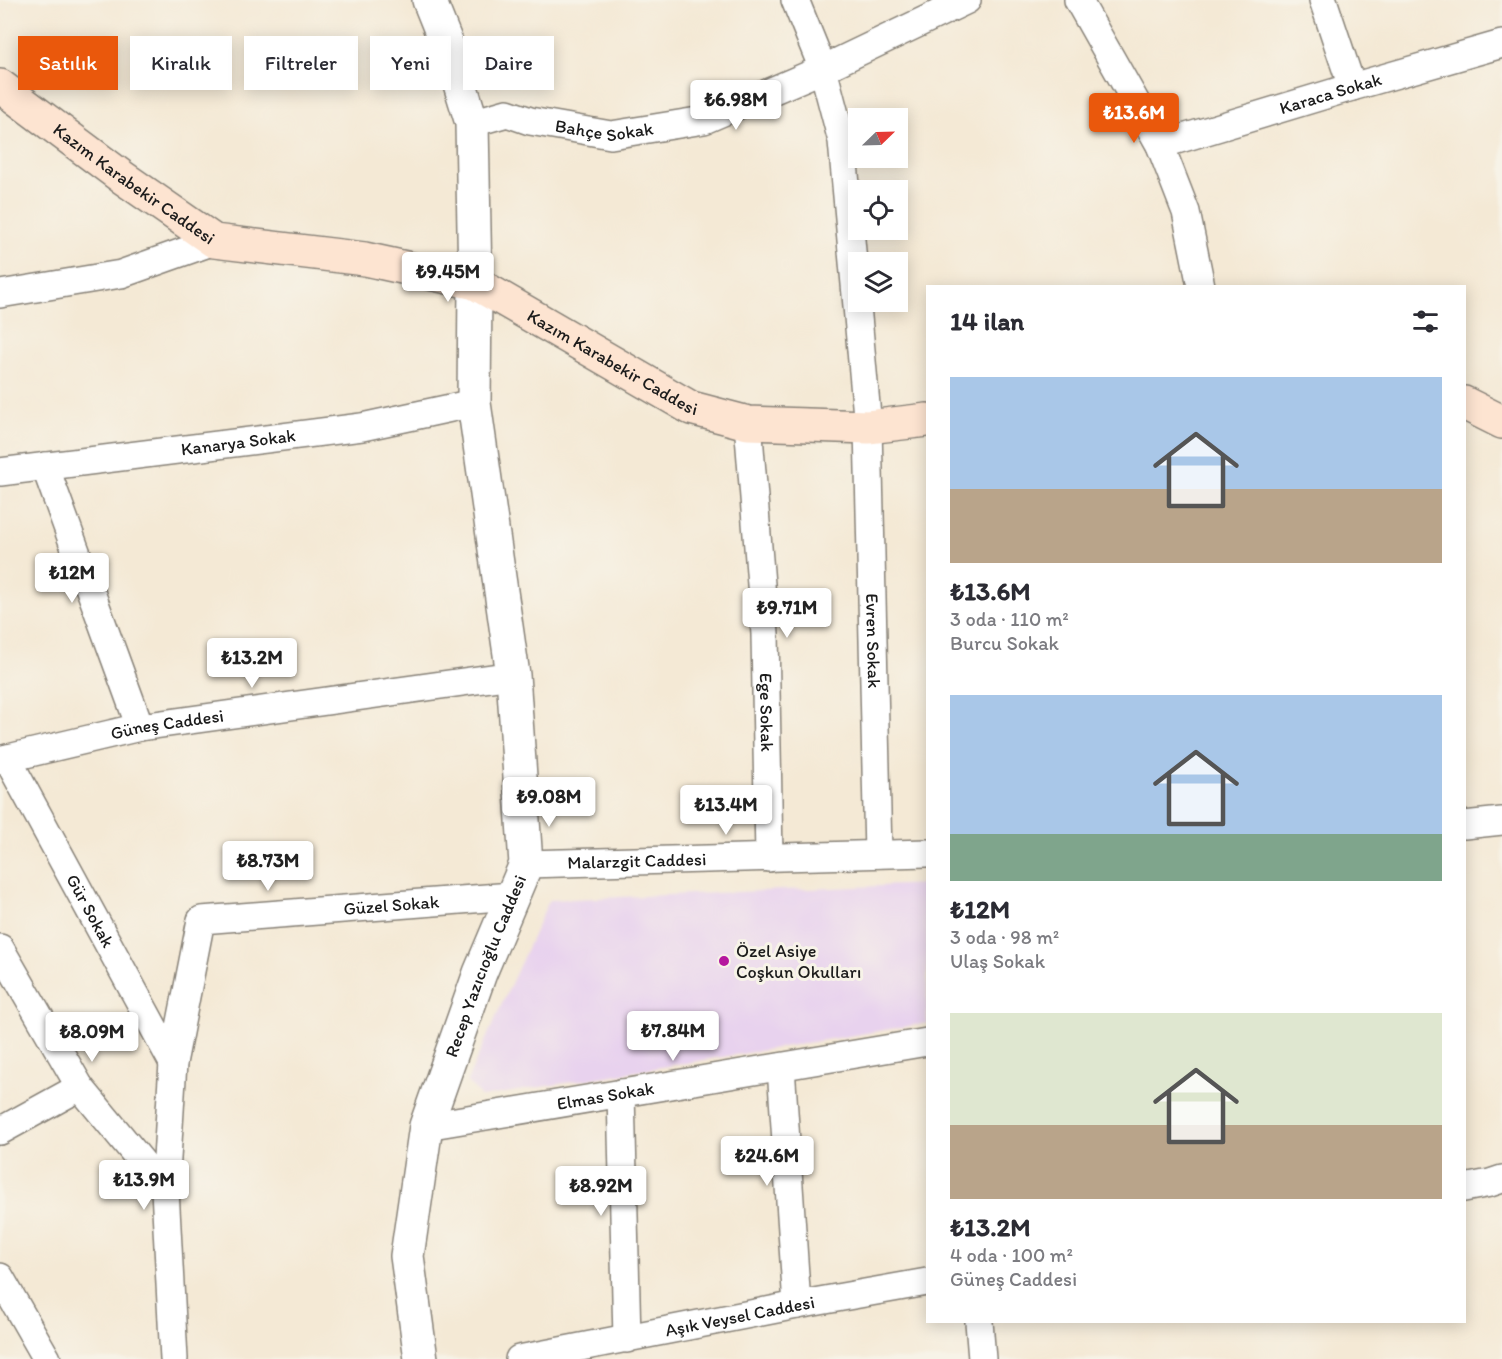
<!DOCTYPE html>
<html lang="tr">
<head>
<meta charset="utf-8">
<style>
	:root { --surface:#fff; --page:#f7f7f7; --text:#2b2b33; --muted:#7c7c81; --accent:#ea580c }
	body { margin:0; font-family:Itim,sans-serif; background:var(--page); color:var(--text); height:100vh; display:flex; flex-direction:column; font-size:22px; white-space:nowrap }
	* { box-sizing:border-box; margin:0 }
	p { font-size:20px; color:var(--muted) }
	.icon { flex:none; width:33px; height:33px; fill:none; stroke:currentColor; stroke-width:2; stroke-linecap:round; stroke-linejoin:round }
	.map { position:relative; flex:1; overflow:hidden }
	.side { position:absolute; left:926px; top:285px; width:540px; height:1038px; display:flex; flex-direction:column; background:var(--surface); border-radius:0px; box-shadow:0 3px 15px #0003 }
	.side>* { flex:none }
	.banner { position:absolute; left:18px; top:36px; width:570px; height:54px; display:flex; gap:12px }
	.needle { width:39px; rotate:67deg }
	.tools { position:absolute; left:848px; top:108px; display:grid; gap:12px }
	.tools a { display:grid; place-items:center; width:60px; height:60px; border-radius:0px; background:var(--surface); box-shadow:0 3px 15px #0003; font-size:30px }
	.price { position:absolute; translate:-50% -51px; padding:0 14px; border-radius:6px; background:#fff; color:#222; font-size:20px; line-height:39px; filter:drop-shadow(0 2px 3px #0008) }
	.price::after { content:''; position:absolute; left:50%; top:36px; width:18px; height:14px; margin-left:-9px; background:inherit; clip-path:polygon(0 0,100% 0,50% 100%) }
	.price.selected { background:var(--accent); color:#fff }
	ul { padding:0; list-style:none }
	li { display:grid; align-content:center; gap:12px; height:318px; padding:0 24px }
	li span { display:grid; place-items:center; height:186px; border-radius:0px; color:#555 }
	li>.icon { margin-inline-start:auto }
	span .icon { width:108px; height:108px; fill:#fffc; stroke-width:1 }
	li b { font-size:26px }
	h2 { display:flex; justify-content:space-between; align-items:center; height:72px; padding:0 24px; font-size:26px }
	.pill { padding:0 21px; border-radius:0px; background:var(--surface); box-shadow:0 3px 15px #0003; font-size:21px; line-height:54px }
	.pill.selected { background:var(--accent); color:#fff }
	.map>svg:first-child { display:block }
	.built { fill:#e8d2ee }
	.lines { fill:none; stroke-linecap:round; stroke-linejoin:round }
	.minor-casing { stroke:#888278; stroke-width:30 }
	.tertiary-casing { stroke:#888278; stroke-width:36 }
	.secondary-casing { stroke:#888278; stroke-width:36 }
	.minor { stroke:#fff; stroke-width:27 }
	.tertiary { stroke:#fff; stroke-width:33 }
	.secondary { stroke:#fde4d1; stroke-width:33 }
	.poi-dot { fill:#b5179e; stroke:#f7f3e8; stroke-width:2 }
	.labels { text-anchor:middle; stroke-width:6; stroke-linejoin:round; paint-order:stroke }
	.street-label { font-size:18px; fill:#1c1c1c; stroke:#f7f3e8 }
	.poi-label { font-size:18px; fill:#1c1c1c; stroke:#f7f3e8; text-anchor:start }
</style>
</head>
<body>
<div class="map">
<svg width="1502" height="1359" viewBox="0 0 1502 1359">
	<rect width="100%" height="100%" fill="#f7f3e8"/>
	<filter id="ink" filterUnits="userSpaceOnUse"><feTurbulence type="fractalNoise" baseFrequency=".0167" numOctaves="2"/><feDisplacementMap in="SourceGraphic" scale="12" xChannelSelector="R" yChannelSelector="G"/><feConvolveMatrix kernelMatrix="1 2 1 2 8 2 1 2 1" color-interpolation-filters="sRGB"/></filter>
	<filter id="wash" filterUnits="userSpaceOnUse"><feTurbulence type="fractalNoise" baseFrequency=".008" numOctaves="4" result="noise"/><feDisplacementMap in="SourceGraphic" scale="24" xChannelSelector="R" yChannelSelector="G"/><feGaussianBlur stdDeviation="1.35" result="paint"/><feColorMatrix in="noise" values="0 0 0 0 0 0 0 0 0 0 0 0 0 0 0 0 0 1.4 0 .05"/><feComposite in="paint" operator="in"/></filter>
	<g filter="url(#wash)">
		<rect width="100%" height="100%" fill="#f4e9d5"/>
		<path class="built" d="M927 884V1023L481 1097 467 1081 549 900Z"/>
	</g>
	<g filter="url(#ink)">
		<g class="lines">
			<defs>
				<g id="minor">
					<path id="s1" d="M795 0 823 69 842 141 868 427 878 854"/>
					<path d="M1078 0 1160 145 1186 212 1201 286"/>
					<path d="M1323 0 1352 87"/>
					<path id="s2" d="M472 123 507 113 530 121 611 135 704 120 823 69 967 0"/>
					<path id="s3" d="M1160 145 1352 87 1502 44"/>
					<path d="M0 294 121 274 214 241"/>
					<path id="s4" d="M748 423 765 634 769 858"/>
					<path d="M45 466 140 727"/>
					<path id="s5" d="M0 472 362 427 474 403"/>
					<path id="s6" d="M7 758 173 1063"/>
					<path id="s7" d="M0 760 140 727 513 675"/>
					<path d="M1464 825 1502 821"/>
					<path id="s8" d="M526 864 927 853"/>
					<path d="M0 948 80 1087 165 1190"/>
					<path d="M781 1067 797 1305"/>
					<path d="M621 1093 627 1339"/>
					<path id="s9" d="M426 1126 927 1042"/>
					<path d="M0 1131 80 1087"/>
					<path d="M1464 1188 1490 1183 1502 1179"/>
					<path d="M0 1277 47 1359"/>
					<path d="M979 1322 982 1359"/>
					<path id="s10" d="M174 1359 165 1190 173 1063 201 920 512 896"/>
					<path id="s11" d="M519 1359 797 1305 927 1282"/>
				</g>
				<g id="tertiary">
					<path id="s12" d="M421 1359 407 1256 426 1126 480 973 526 864 513 675 474 403 475 283 472 123 451 55 429 0"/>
				</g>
				<g id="secondary">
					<path id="s13" d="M0 86 122 177 214 241 365 259 475 283 691 408 748 423 868 427 927 420"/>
					<path d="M1464 403 1502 422"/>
				</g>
			</defs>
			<use href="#minor" class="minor-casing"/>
			<use href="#tertiary" class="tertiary-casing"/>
			<use href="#secondary" class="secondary-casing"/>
			<use href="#minor" class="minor"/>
			<use href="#tertiary" class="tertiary"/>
			<use href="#secondary" class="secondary"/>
		</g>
	</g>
	<circle class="poi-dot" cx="724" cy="961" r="6"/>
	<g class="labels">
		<g class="street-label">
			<text dy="6" stroke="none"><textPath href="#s3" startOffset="178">Karaca Sokak</textPath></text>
			<text dy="6" stroke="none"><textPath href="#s2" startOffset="136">Bahçe Sokak</textPath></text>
			<text dy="6" stroke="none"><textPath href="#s13" startOffset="166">Kazım Karabekir Caddesi</textPath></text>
			<text dy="6" stroke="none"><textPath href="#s13" startOffset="688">Kazım Karabekir Caddesi</textPath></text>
			<text dy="6" stroke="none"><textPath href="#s5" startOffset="240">Kanarya Sokak</textPath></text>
			<text dy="6" stroke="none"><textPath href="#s1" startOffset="650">Evren Sokak</textPath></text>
			<text dy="6" stroke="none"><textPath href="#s4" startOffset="290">Ege Sokak</textPath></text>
			<text dy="6" stroke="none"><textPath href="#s7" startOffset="171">Güneş Caddesi</textPath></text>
			<text dy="6" stroke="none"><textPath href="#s8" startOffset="111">Malarzgit Caddesi</textPath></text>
			<text dy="6" stroke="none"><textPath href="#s10" startOffset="633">Güzel Sokak</textPath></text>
			<text dy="6" stroke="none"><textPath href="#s6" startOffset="174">Gür Sokak</textPath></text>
			<text dy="6" stroke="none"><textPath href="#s12" startOffset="406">Recep Yazıcıoğlu Caddesi</textPath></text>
			<text dy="6" stroke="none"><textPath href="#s9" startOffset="182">Elmas Sokak</textPath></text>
			<text dy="6" stroke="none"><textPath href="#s11" startOffset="225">Aşık Veysel Caddesi</textPath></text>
		</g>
		<g class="poi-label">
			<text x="736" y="957">Özel Asiye<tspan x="736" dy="21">Coşkun Okulları</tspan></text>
		</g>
	</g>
</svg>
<div class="tools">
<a><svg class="needle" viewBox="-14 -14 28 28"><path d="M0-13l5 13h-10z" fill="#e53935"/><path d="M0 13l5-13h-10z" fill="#7c7c81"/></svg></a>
<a><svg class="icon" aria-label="locate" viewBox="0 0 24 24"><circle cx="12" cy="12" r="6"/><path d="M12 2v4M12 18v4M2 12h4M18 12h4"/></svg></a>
<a><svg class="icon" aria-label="layers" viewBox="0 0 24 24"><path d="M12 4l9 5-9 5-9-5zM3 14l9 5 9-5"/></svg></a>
</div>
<b class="price" style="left:736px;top:131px">₺6.98M</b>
<b class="price selected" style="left:1134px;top:144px">₺13.6M</b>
<b class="price" style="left:448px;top:303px">₺9.45M</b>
<b class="price" style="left:72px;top:604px">₺12M</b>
<b class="price" style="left:787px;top:639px">₺9.71M</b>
<b class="price" style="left:252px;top:689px">₺13.2M</b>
<b class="price" style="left:549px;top:828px">₺9.08M</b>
<b class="price" style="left:726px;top:836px">₺13.4M</b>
<b class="price" style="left:268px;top:892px">₺8.73M</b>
<b class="price" style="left:673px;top:1062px">₺7.84M</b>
<b class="price" style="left:92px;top:1063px">₺8.09M</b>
<b class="price" style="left:767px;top:1187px">₺24.6M</b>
<b class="price" style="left:144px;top:1211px">₺13.9M</b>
<b class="price" style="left:601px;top:1217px">₺8.92M</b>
<div class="banner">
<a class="pill selected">Satılık</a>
<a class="pill">Kiralık</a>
<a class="pill">Filtreler</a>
<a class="pill">Yeni</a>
<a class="pill">Daire</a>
</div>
<section class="side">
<h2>14 ilan<svg class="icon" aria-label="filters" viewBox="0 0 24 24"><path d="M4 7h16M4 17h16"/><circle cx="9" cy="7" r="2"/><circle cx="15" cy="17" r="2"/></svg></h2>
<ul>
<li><span style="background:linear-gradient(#a9c7e8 60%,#b9a48a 0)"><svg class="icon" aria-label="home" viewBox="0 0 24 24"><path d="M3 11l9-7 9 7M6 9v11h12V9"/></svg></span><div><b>₺13.6M</b><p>3 oda · 110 m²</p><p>Burcu Sokak</p></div></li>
<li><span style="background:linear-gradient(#a9c7e8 75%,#7fa58c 0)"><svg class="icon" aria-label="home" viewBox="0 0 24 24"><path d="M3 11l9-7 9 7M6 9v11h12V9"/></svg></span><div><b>₺12M</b><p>3 oda · 98 m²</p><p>Ulaş Sokak</p></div></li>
<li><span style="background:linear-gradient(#dfe7d0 60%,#b9a48a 0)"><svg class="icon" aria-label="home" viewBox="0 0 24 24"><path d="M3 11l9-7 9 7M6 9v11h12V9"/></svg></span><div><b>₺13.2M</b><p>4 oda · 100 m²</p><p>Güneş Caddesi</p></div></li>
</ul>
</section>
</div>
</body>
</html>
